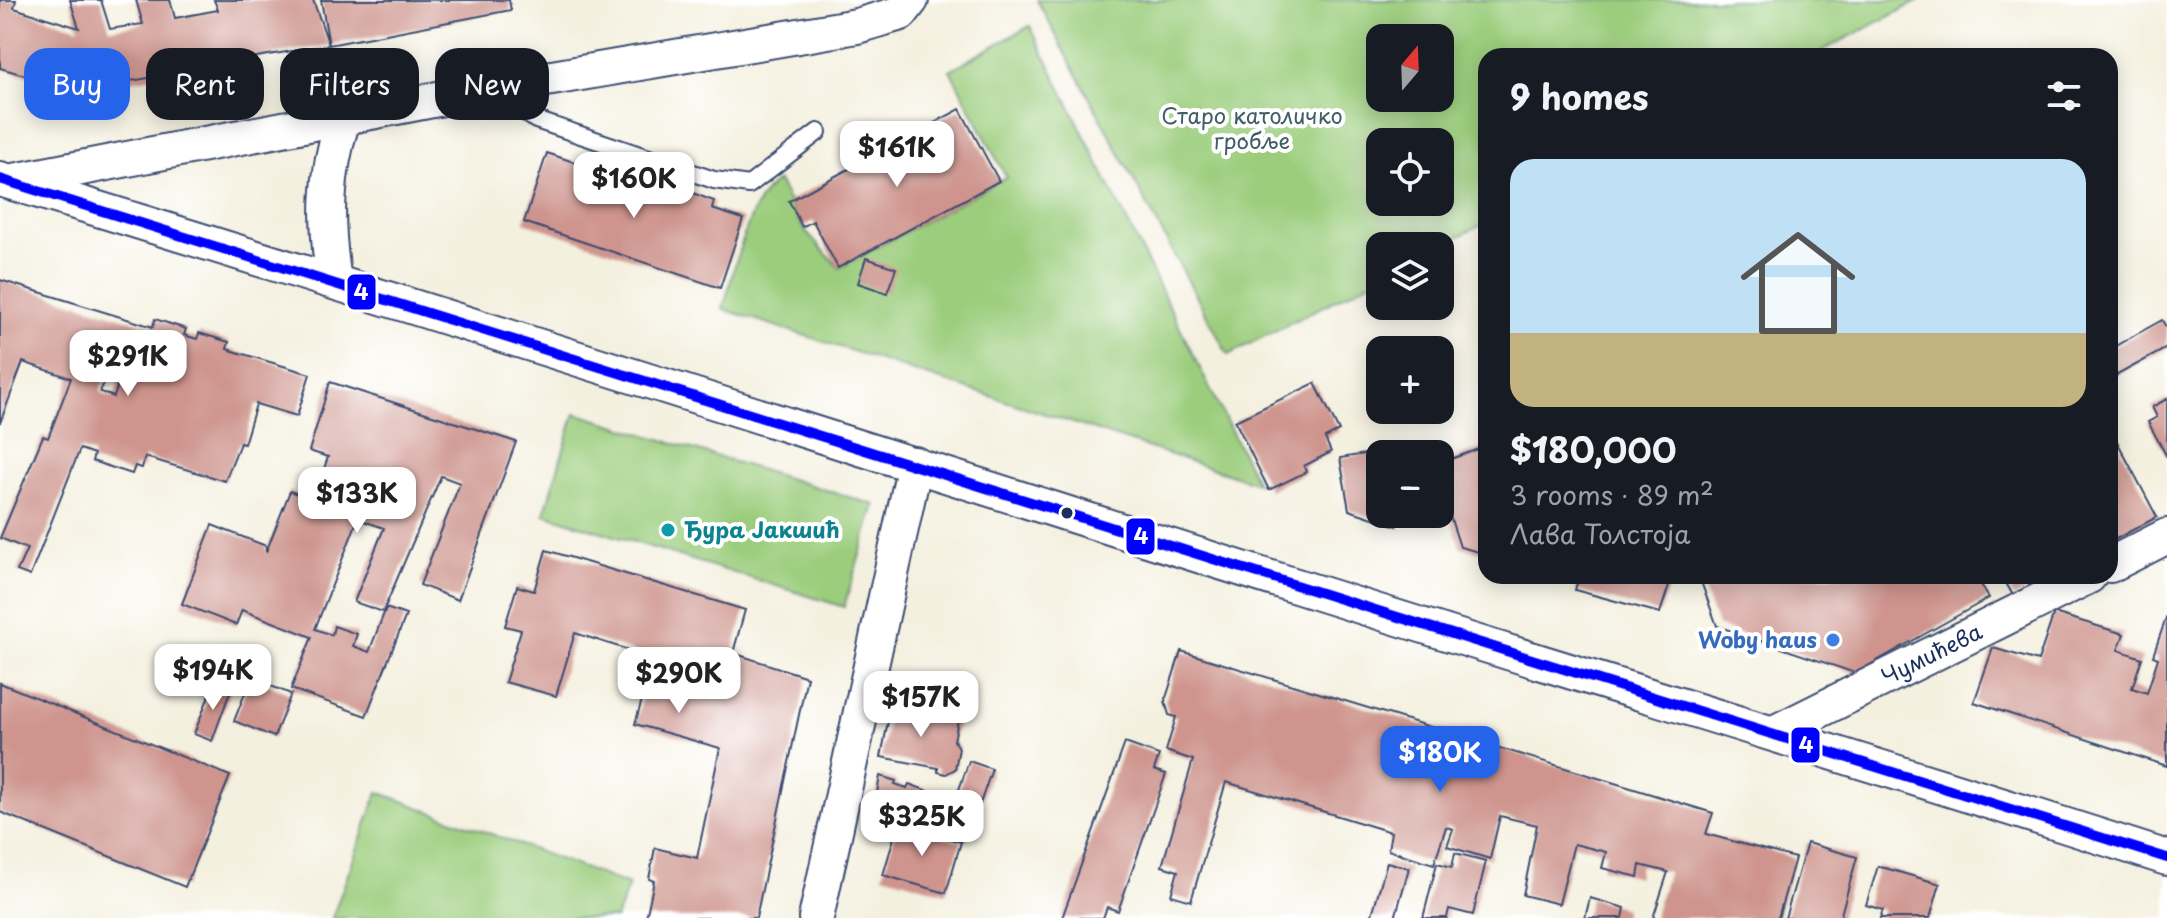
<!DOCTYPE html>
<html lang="en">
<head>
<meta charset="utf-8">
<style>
	:root { --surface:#171b24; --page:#242831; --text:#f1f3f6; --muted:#9ea1a6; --line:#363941; --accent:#2563eb }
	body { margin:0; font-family:"Playpen Sans",sans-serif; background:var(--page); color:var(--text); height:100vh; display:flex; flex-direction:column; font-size:30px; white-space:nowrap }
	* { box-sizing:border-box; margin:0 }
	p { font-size:26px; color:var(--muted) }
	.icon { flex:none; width:44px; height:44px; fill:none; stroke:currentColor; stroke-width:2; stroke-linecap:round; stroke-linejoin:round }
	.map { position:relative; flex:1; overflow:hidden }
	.panel { position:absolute; left:1478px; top:48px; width:640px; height:536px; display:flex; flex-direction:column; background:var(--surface); border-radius:24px; box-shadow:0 4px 20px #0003 }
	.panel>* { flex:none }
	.hud { position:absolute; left:24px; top:48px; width:760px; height:72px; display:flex; gap:16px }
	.needle { width:52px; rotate:19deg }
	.fabs { position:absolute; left:1366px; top:24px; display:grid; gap:16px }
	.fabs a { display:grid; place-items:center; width:88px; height:88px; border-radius:16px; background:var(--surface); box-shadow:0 4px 20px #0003; font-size:40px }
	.price { position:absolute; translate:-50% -68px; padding:0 18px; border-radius:16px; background:#fff; color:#222; font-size:26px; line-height:52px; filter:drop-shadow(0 2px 4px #0008) }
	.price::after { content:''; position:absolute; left:50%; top:48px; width:24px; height:18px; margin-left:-12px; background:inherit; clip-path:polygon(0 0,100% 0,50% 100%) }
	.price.selected { background:var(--accent); color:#fff }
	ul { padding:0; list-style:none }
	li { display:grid; align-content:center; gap:16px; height:424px; padding:0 32px }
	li+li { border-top:2px solid var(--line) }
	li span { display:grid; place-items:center; height:248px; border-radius:24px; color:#555 }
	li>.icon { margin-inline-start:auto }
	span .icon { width:144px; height:144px; fill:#fffc; stroke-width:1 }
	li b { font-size:34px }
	h2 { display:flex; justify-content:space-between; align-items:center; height:96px; padding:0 32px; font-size:34px }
	.pill { padding:0 28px; border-radius:24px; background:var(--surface); box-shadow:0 4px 20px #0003; font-size:28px; line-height:72px }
	.pill.selected { background:var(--accent); color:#fff }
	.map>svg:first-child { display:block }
	.green { fill:#9bcd7d; stroke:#5b7e6e; stroke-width:2; fill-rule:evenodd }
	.building { fill:#ce948d; fill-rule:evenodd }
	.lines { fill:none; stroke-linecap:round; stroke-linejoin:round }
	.service-casing { stroke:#3c4c71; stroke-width:20 }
	.minor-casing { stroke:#3c4c71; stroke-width:38 }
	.service { stroke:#fff; stroke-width:16 }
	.minor { stroke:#fff; stroke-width:34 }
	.bus-1-casing { stroke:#fff; stroke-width:16 }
	.bus-1 { stroke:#00f; stroke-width:10 }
	.bus-dot { fill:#1b2f5e; stroke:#fff; stroke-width:3 }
	.culture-dot { fill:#0f9aa8; stroke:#fff; stroke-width:3 }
	.shop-dot { fill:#3f7fe0; stroke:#fff; stroke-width:3 }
	.labels { text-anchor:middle; stroke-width:8; stroke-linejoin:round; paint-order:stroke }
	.park-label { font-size:22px; fill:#415e67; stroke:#fff }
	.culture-label { font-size:22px; font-weight:bold; fill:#0d838f; stroke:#fff; text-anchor:start }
	.shop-label { font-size:22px; font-weight:bold; fill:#366cbe; stroke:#fff; text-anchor:end }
	.street-label { font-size:22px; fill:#1b2f5e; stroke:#fff }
	.line-badge { stroke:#fff; stroke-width:3 }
	.badge-label { font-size:22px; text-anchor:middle; font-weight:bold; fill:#fff }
</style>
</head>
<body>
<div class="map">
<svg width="2167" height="918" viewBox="0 0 2167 918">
	<rect width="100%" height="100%" fill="#fff"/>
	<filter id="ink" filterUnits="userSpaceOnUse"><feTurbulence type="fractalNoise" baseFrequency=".0125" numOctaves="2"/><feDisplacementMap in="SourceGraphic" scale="16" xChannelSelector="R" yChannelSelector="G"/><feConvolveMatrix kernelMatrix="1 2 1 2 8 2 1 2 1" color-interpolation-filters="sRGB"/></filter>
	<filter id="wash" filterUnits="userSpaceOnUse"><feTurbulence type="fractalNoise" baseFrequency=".006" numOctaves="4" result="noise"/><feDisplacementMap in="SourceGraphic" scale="32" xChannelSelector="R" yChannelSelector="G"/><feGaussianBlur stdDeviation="1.8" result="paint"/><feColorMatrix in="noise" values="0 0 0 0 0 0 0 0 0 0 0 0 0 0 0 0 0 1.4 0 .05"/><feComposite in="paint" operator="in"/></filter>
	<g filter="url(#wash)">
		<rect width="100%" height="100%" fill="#f4f0df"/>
		<g class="green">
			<path d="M1037 0H1921L1812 56H1486V223L1440 246H1380V277L1228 355ZM1380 38H1440V98H1380ZM1380 142H1440V202H1380Z"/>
			<path d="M1030 26 1257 483 723 309C734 274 747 198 778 181L802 227 839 268 1006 177 950 70Z"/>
			<path d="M575 413 875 505 844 607 544 514Z"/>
			<path d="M378 792 629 885 616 918H332Z"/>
		</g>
		<g id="blocks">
			<g class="building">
				<path d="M0 0H16L14 8 79 28 70 0H101L110 29 143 24 136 0H170L175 18 218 10 214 0H313L329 45 321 0H509L511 10 329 45 262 56 191 71 76 90 0 68Z"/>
				<path d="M960 109 999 181 838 268 813 221 802 227 789 201Z"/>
				<path d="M547 153 687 200 690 192 714 201 712 209 743 219 720 288 524 222Z"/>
				<path d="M866 258 896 268 887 293 858 283Z"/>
				<path d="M0 280 153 327 155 319 186 329 184 335 197 339 199 333 229 342 227 349 310 374 297 416 256 404 244 444 240 443 225 481 145 457 142 468 135 466 132 474 92 461 94 454 80 449 30 576 17 571 27 549 0 538 43 436 48 438 71 378 23 362 0 423ZM109 368 122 372 114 397 100 392Z"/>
				<path d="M2162 320 2167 329V348L2110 379V349Z"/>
				<path d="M330 382 516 442 458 600 420 585 460 483 441 476 383 612 354 602 384 528 358 519 315 629 332 635 334 626 357 634 353 646 369 652 386 608 406 615 366 716 291 689 312 637 242 610 236 625 182 604 212 525 266 546V552L290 491 320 503 322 499 331 503 337 485 321 478 328 457 309 451Z"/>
				<path d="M1315 383 1339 431 1325 438 1331 452 1304 466 1306 472 1269 490 1235 421Z"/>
				<path d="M2167 399V457L2148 422 2157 417 2152 407Z"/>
				<path d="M2110 428 2157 517 2110 542Z"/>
				<path d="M1484 447 1486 450V554L1460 547 1447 507 1440 510V463Z"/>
				<path d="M1384 451 1385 454H1380V514H1395L1397 526 1349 510 1340 458Z"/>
				<path d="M546 550 745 610 733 653 807 677 756 918H646L654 881 649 879 655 848 697 858 720 748 635 724 654 658 575 633 556 696 505 682 521 630 505 626 517 586 534 591Z"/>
				<path d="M1579 576H1672L1660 613 1575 590Z"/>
				<path d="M1699 576H1976L1989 598 1855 673 1717 626Z"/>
				<path d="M2002 576H2049L2014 597Z"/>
				<path d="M2054 613 2124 634 2118 650 2142 658 2132 688 2147 693 2158 658 2153 656 2167 615V766L1974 702 1993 648 2038 661Z"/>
				<path d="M1181 651 1713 813 1706 834 1795 858 1778 918H1653L1668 872 1640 865 1638 877 1602 868 1606 852 1574 844 1559 904 1523 895 1537 825 1500 816 1490 859 1447 846 1453 829 1446 827 1434 864 1388 850 1391 832 1226 782 1191 901 1171 895 1178 871 1162 866 1193 760 1166 751 1176 717 1169 715 1165 701Z"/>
				<path d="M251 678 291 694 274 737 234 721Z"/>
				<path d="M0 683 230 776 185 887 0 812Z"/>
				<path d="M214 683 231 689 212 741 194 734Z"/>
				<path d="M891 706 958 720 954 741 959 748 955 769 946 774 938 772V768L881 757Z"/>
				<path d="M1125 743 1159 755 1154 770 1166 774 1118 911 1107 907 1103 918H1062Z"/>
				<path d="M969 761 992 769 969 835 874 809 880 776 896 781 895 784 907 788 909 784 955 801Z"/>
				<path d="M898 824 961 842 946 893 883 875Z"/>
				<path d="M1807 843 1857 857 1840 918H1785Z"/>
				<path d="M1455 853 1486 861 1473 915 1449 909 1447 918H1423L1437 863 1452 867Z"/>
				<path d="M1387 862 1409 868 1395 918H1371Z"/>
				<path d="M1878 866 1940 884 1930 918H1880L1883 910 1866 905Z"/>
				<path d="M1590 898 1625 908 1623 918H1585Z"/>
			</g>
		</g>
	</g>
	<g filter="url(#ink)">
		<use href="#blocks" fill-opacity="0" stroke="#3c4c71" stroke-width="2"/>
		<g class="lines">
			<defs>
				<path id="service" d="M505 86 515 105 536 120 714 180 749 185 818 132"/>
				<g id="minor">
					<path d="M0 179C444 314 886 457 1328 596 1608 684 1888 768 2167 858"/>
					<path d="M14 181 505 86 857 26 901 13 911 0"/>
					<path d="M334 281C325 223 325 175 343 119"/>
					<path d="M2110 565 2167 536"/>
					<path id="s1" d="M1776 732 2089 576"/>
					<path d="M816 918 915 464"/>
				</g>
			</defs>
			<use href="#service" class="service-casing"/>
			<use href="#minor" class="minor-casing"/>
			<use href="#service" class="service"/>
			<use href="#minor" class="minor"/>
			<defs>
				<path id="bus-1" d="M0 179 2167 858"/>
			</defs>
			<use href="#bus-1" class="bus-1-casing"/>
			<use href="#bus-1" class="bus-1"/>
		</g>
	</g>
	<circle class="bus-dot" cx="1067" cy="513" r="7"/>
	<circle class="culture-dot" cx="668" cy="530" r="8"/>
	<circle class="shop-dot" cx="1833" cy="640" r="8"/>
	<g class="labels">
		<g class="park-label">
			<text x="1252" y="124">Старо католичко<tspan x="1252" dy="25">гробље</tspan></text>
		</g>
		<g class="culture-label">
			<text x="684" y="538">Ђура Јакшић</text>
		</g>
		<g class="shop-label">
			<text x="1817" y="648">Woby haus</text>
		</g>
		<g class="street-label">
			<text dy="8" stroke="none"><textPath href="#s1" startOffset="174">Чумићева</textPath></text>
		</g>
	</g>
	<g class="line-badge">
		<rect x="346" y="273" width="31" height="38" rx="8" fill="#00f"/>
		<rect x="1125" y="517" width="31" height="39" rx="8" fill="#00f"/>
		<rect x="1790" y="726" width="31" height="38" rx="8" fill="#00f"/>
	</g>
	<g class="badge-label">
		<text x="361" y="300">4</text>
		<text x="1141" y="544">4</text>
		<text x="1806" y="753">4</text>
	</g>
</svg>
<div class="fabs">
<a><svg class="needle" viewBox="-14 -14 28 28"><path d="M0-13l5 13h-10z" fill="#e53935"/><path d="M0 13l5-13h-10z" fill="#9ea1a6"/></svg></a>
<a><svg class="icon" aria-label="locate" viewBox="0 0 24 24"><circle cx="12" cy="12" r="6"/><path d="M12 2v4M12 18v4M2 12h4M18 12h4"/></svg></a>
<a><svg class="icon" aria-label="layers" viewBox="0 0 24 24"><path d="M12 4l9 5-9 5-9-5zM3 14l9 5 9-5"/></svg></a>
<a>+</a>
<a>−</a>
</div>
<b class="price" style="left:897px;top:189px">$161K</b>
<b class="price" style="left:634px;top:220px">$160K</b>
<b class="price" style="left:128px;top:398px">$291K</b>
<b class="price" style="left:357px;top:535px">$133K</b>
<b class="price" style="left:213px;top:712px">$194K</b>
<b class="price" style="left:679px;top:715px">$290K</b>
<b class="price" style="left:921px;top:739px">$157K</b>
<b class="price selected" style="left:1440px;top:794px">$180K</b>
<b class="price" style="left:922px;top:858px">$325K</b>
<div class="hud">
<a class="pill selected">Buy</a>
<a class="pill">Rent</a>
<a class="pill">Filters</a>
<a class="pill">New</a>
</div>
<section class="panel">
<h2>9 homes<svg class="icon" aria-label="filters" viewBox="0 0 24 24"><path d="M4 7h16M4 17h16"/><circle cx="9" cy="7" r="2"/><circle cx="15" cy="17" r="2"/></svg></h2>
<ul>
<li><span style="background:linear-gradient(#bfe0f5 70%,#c2b280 0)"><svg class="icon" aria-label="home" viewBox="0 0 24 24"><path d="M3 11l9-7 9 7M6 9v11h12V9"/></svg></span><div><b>$180,000</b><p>3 rooms · 89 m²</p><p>Лава Толстоја</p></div></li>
</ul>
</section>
</div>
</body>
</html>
